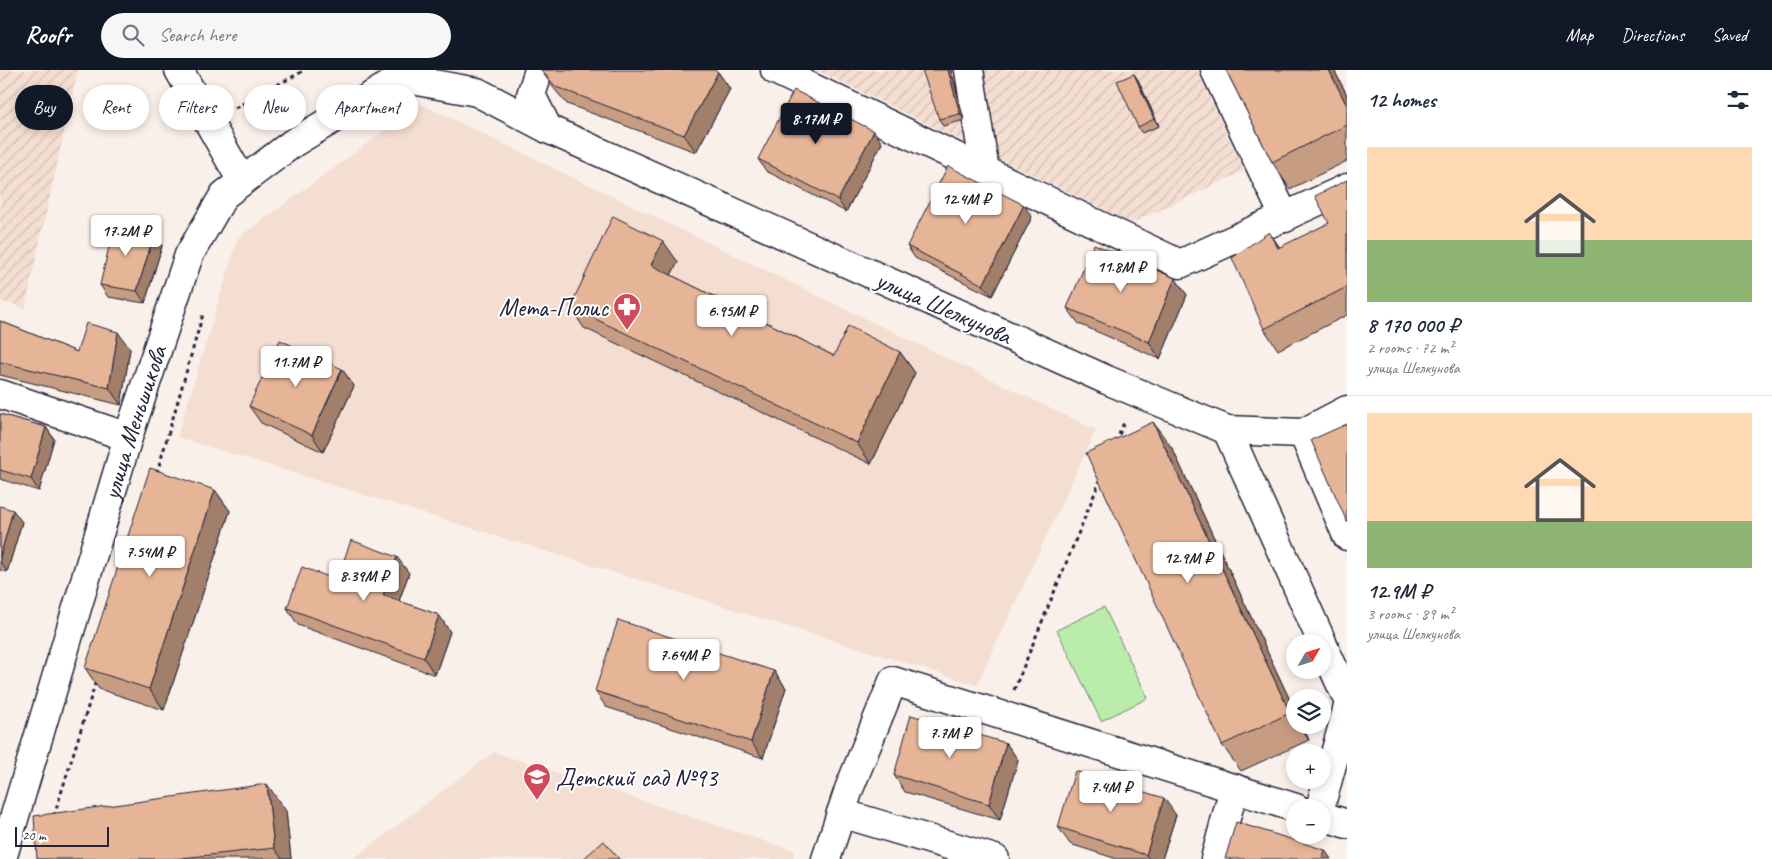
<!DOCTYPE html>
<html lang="en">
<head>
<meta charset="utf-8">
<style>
	:root { --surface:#fff; --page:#f6f6f7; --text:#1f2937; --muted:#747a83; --line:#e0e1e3; --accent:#111827 }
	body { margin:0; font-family:Caveat,sans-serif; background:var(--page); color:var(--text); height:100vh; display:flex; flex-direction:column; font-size:19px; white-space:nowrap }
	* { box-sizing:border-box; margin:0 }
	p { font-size:16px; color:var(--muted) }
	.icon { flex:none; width:28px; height:28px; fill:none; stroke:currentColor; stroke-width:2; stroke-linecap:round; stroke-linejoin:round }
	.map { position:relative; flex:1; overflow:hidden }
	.side { display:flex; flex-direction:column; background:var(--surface); width:425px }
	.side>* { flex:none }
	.guide { position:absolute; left:15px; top:15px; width:475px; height:45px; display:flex; gap:10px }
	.needle { width:32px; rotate:51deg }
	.tools { position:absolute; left:1286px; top:564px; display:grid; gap:10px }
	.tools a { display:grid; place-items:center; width:45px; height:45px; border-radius:50%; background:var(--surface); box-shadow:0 2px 8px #0003; font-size:25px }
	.scale { position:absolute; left:15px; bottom:12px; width:94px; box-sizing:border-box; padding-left:5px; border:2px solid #22223b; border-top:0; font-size:14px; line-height:18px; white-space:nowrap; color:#22223b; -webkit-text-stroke:4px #fff; paint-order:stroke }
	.price { position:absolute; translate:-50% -42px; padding:0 11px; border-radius:5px; background:#fff; color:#222; font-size:16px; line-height:32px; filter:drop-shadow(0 1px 2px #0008) }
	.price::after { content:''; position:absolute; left:50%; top:30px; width:15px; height:11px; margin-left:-8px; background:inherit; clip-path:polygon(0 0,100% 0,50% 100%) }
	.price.active { background:var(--accent); color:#fff }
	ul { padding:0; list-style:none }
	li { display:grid; align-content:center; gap:10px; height:265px; padding:0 20px }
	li+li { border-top:1px solid var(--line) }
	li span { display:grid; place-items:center; height:155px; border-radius:0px; color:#555 }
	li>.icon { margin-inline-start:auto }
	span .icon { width:90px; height:90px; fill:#fffc; stroke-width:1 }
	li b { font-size:21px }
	h2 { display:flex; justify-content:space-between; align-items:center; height:60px; padding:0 20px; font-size:21px }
	.chip { padding:0 18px; border-radius:22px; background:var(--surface); box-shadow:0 2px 8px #0003; font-size:18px; line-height:45px }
	.chip.active { background:var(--accent); color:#fff }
	header { display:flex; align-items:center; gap:30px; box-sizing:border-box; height:70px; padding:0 25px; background:var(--accent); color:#fff }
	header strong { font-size:24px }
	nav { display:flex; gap:28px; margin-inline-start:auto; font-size:18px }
	.search { width:350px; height:45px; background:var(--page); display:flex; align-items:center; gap:12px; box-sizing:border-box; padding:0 18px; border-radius:28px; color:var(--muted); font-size:19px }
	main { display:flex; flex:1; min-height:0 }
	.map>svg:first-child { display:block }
	.built { fill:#f4ded1 }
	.industrial { fill:url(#industrial-furrows) }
	.green { fill:#baecac; stroke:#6e8774 }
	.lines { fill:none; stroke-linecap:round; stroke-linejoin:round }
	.minor-casing { stroke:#22223b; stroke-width:31 }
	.path { stroke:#22223b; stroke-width:3; stroke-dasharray:4 4; stroke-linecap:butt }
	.minor { stroke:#fff; stroke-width:28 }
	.wall { fill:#c69c82; stroke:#22223b }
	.shaded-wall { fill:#a17f6a; stroke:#22223b }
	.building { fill:#e6b597; stroke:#22223b }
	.labels { text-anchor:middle; stroke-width:4; stroke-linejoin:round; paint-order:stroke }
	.poi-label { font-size:25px; fill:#22223b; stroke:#fff; text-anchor:end }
	.street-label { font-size:25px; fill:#22223b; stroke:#fff }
</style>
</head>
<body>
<header>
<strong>Roofr</strong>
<div class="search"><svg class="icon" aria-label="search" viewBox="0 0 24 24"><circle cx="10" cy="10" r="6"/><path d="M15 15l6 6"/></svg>Search here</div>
<nav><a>Map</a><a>Directions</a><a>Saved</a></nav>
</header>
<main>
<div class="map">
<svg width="1347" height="789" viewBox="0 0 1347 789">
	<defs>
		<pattern id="industrial-furrows" width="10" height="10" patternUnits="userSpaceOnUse" patternTransform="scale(1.25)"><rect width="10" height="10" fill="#f4ded1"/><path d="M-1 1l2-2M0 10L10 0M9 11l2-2" fill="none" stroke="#d1beb4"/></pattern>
	</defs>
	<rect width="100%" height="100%" fill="#faf0ea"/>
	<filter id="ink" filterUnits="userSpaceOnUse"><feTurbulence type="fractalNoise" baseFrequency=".02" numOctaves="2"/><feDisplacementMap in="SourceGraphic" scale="10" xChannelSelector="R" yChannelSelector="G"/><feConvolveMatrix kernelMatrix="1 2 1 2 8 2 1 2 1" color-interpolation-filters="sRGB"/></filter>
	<g filter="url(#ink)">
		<g class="built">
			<path d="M421 34 1096 360 977 615 177 367 238 168Z"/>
			<path d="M494 682 795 781 793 789H353Z"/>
		</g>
		<g class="industrial">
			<path d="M0 0H78L25 238 0 231Z"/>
			<path d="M816 0H1197L1244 101 1132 153Z"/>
		</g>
		<path class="green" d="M1104 537 1148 628 1101 651 1057 560Z"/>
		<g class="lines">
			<defs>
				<g id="minor">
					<path d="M179 0 242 111"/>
					<path d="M539 0 531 25 548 59 1107 310 1227 360 1303 363 1347 340"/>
					<path d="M775 0 1180 194 1347 118"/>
					<path d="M969 0 985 101"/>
					<path d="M1215 0 1285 148"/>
					<path d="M401 8 477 22 548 59"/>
					<path d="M0 324 128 367"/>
					<path d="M1227 360 1322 572"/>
					<path d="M1303 363 1347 466"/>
					<path d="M1322 573 1347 628"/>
					<path d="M1320 738 1347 640"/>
					<path d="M841 743 995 789"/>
					<path d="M1322 746 1347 754"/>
					<path id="s1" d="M2 789 128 367 189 185 224 125 293 73 401 8 422 0"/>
					<path d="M826 789 849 719 893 611 1296 738"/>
					<path d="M1215 789 1234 718"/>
				</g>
			</defs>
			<use href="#minor" class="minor-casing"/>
			<g class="path">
				<path d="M235 38 305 0"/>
				<path d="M1116 372 1125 350"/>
				<path d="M157 403 203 244"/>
				<path d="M1014 620 1101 408"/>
				<path d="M54 746 96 611"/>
			</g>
			<use href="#minor" class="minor"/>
		</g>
		<g class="wall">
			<path d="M541 0 718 2 730 19 696 82 567 34 552 16Z"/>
			<path d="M951 0 964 50 943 56 939 49Z"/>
			<path d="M1226 0H1334L1347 25V91L1290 119 1272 92Z"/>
			<path d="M1134 4 1138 10 1159 56 1142 63 1138 57Z"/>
			<path d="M882 73 846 142 766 101 758 89Z"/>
			<path d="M1347 110V245L1278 280 1264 259 1269 162 1280 178 1329 153Z"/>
			<path d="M1032 147 992 226 915 188 907 176Z"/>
			<path d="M154 164 162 176 145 233 108 227 100 215Z"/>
			<path d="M678 192 671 205 834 286 900 282 915 303 871 394 584 258 570 237Z"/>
			<path d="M1175 208 1187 225 1160 289 1079 254 1067 238Z"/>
			<path d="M0 251 77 282 130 279 121 335 0 305Z"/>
			<path d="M342 299 354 316 323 382 261 353 249 336Z"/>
			<path d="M0 344 46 357 54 369 39 421 0 409Z"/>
			<path d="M1172 378 1295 641V655H1302L1309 670 1241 701 1222 675Z"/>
			<path d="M215 420 230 441 164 640 99 619 85 598Z"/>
			<path d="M0 436 22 452 7 502 0 500Z"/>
			<path d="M409 503 399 531 439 545 450 562 435 605 298 555 287 538 337 510Z"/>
			<path d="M774 601 786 618 763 688 606 637 595 621Z"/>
			<path d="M1006 673 1018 690 1000 750 905 722 894 705Z"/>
			<path d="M286 741 291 789H37Z"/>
			<path d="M1176 745 1162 789H1117L1070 774 1058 757Z"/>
		</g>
		<g class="shaded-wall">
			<path d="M948 0H951L964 50 960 44Z"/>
			<path d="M1329 0H1334L1347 25V36Z"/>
			<path d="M718 2 730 19 696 82 684 65Z"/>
			<path d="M1134 4 1138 10 1159 56 1154 49Z"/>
			<path d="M874 61 882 73 846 142 838 130Z"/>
			<path d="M1024 135 1032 147 992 226 983 215Z"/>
			<path d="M1269 162 1284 183 1278 178Z"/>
			<path d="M154 164 162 176 145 233 137 221Z"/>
			<path d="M663 171 678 192 665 216 651 195Z"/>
			<path d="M1175 208 1187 225 1160 289 1149 272Z"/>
			<path d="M118 262 130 279 121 335 109 318Z"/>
			<path d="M900 282 915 303 871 394 857 373Z"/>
			<path d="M342 299 354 316 323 382 312 365Z"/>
			<path d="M1153 352 1172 378 1295 641V650L1290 643Z"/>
			<path d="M46 357 54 369 39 421 31 409Z"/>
			<path d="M215 420 230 441 164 640 149 619Z"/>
			<path d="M13 440 22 452 7 502 0 491V487Z"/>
			<path d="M397 487 409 503 395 542 383 525Z"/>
			<path d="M439 545 450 562 435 605 424 588Z"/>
			<path d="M774 601 786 618 763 688 751 672Z"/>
			<path d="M1298 655H1302L1309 670Z"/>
			<path d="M1006 673 1018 690 1000 750 989 734Z"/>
			<path d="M267 714 286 741 291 789H282L274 778Z"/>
			<path d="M1164 728 1176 745 1162 789H1149L1146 785Z"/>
			<path d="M1325 780 1331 789H1322Z"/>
		</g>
		<g class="building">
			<path d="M541 0H715L718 2 684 65 556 17Z"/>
			<path d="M922 0H948L960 44 939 49Z"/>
			<path d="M1226 0H1329L1347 36V55L1272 92Z"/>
			<path d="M1134 4 1154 49 1138 57 1117 11Z"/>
			<path d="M794 20 874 61 838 130 758 89Z"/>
			<path d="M948 96 1024 135 983 215 907 176Z"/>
			<path d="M1347 110V217L1264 259 1232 188 1269 162 1278 178 1329 153 1315 126Z"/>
			<path d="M613 146 663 171 651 195 834 286 848 256 900 282 857 373 570 237Z"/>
			<path d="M115 151 154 164 137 221 100 215Z"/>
			<path d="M1094 174 1175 208 1149 272 1067 238Z"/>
			<path d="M0 251 77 282 86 253 118 262 109 318 0 292Z"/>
			<path d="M280 270 342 299 312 365 249 336Z"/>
			<path d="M0 344 46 357 31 409 0 400Z"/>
			<path d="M1153 352 1290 643 1222 675 1086 383Z"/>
			<path d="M1347 354V452L1311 370Z"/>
			<path d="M150 398 215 420 149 619 85 598Z"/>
			<path d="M0 436 13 440 0 487Z"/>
			<path d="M351 470 397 487 383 525 439 545 424 588 287 538 302 497 337 510Z"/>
			<path d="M618 550 774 601 751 672 595 621Z"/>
			<path d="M911 645 1006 673 989 734 894 705Z"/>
			<path d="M1075 701 1164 728 1146 785 1058 757Z"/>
			<path d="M267 714 274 778 173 789H37L34 746Z"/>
			<path d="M1236 752 1325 780 1322 789H1225Z"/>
			<path d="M604 771 619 789H583Z"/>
		</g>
	</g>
	<defs>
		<symbol id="pharmacy-pin" viewBox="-11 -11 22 30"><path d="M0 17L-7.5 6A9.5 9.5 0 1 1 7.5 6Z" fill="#d1495b" stroke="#fff"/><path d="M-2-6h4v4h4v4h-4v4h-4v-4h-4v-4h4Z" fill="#fff"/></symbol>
		<symbol id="school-pin" viewBox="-11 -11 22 30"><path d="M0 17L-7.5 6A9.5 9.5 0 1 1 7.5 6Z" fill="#d1495b" stroke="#fff"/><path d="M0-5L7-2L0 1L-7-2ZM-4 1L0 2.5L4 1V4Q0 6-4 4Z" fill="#fff"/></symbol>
	</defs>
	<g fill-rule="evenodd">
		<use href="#pharmacy-pin" x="611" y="221" width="32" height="43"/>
		<use href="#school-pin" x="521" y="691" width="32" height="43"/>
	</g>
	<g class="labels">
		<g class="poi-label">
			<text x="608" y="246">Мета-Полис</text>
			<text x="556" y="716" text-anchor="start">Детский сад №93</text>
		</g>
		<g class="street-label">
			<text transform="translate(944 237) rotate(24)" y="9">улица Шелкунова</text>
			<text dy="9" stroke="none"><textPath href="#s1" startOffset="456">улица Меньшикова</textPath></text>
		</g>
	</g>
</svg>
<div class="tools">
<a><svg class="needle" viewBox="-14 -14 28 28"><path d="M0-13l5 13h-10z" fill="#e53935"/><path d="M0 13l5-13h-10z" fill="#747a83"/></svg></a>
<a><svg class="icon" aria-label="layers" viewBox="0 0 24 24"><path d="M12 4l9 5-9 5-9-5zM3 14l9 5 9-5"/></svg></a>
<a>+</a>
<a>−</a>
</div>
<div class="scale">20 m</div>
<b class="price active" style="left:816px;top:75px">8.17M ₽</b>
<b class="price" style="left:966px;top:155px">12.4M ₽</b>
<b class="price" style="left:126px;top:187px">17.2M ₽</b>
<b class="price" style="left:1121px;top:223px">11.8M ₽</b>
<b class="price" style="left:732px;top:267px">6.95M ₽</b>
<b class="price" style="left:296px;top:318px">11.7M ₽</b>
<b class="price" style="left:150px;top:508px">7.54M ₽</b>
<b class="price" style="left:1188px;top:514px">12.9M ₽</b>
<b class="price" style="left:364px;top:532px">8.39M ₽</b>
<b class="price" style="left:684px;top:611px">7.64M ₽</b>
<b class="price" style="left:950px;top:689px">7.7M ₽</b>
<b class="price" style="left:1111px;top:743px">7.4M ₽</b>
<div class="guide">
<a class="chip active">Buy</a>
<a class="chip">Rent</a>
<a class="chip">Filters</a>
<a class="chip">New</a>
<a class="chip">Apartment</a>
</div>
</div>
<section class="side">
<h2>12 homes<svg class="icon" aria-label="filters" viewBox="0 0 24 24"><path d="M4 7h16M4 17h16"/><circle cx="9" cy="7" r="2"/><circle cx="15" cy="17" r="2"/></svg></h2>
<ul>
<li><span style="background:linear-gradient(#ffd9b3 60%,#8fb573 0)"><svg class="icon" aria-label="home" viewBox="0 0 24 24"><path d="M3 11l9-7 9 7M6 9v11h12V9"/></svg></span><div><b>8 170 000 ₽</b><p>2 rooms · 72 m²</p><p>улица Шелкунова</p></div></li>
<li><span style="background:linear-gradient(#ffd9b3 70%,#8fb573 0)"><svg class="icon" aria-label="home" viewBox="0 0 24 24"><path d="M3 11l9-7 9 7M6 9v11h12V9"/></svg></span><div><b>12.9M ₽</b><p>3 rooms · 89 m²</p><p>улица Шелкунова</p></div></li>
</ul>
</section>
</main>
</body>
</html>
